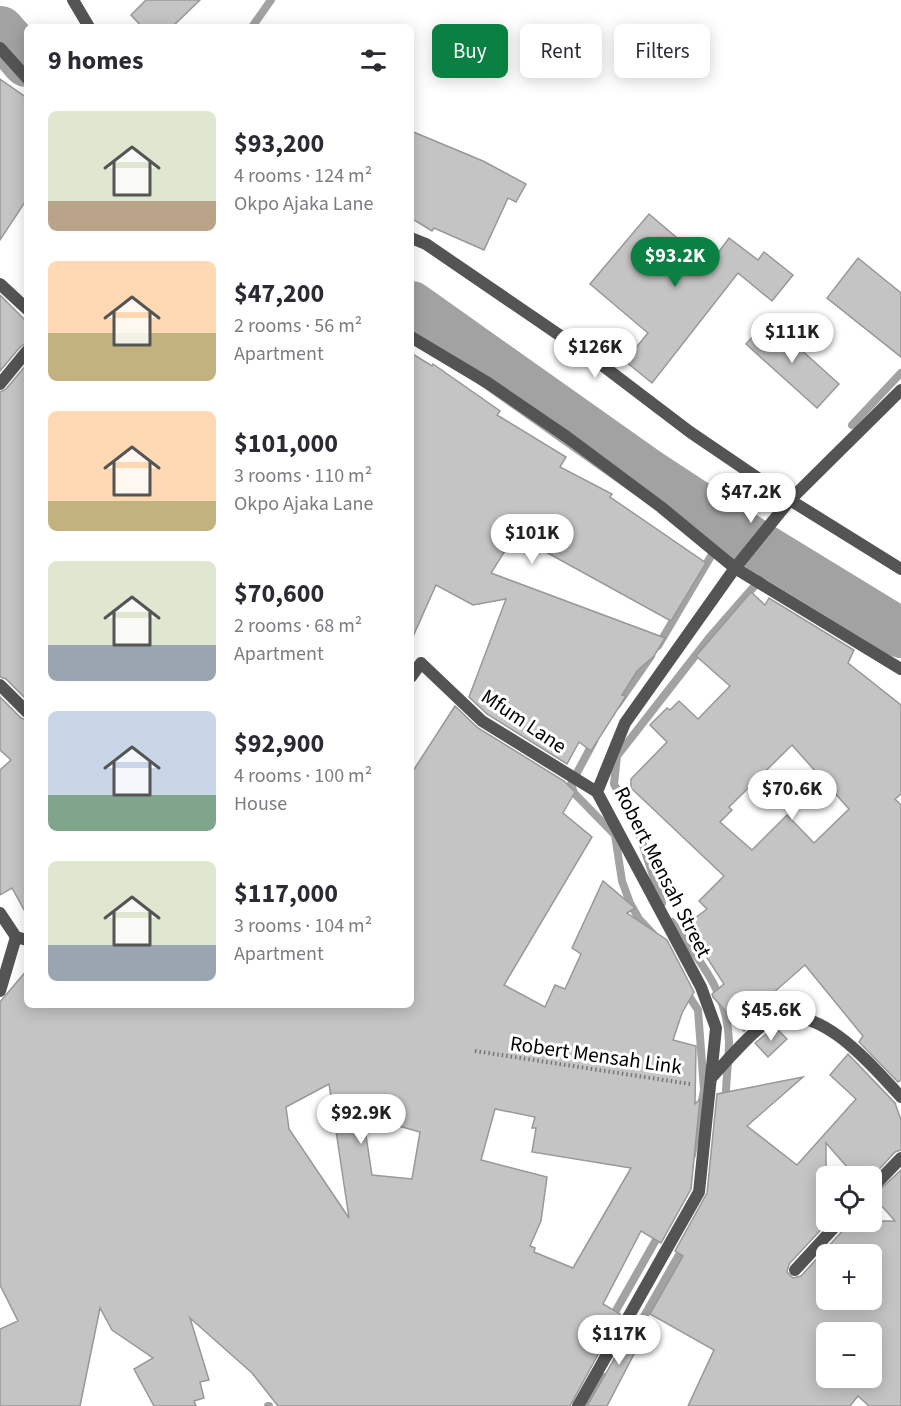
<!DOCTYPE html>
<html lang="en">
<head>
<meta charset="utf-8">
<style>
	:root { --surface:#fff; --page:#f2f2f3; --text:#2b2b33; --muted:#7c7c81; --accent:#0b8043 }
	body { margin:0; font-family:"Source Sans 3",sans-serif; background:var(--page); color:var(--text); height:100vh; display:flex; flex-direction:column; font-size:22px; white-space:nowrap }
	* { box-sizing:border-box; margin:0 }
	p { font-size:20px; color:var(--muted) }
	.icon { flex:none; width:33px; height:33px; fill:none; stroke:currentColor; stroke-width:2; stroke-linecap:round; stroke-linejoin:round }
	.map { position:relative; flex:1; overflow:hidden }
	.details { position:absolute; left:24px; top:24px; width:390px; height:984px; display:flex; flex-direction:column; background:var(--surface); border-radius:9px; box-shadow:0 3px 15px #0003 }
	.details>* { flex:none }
	.hud { position:absolute; left:432px; top:24px; width:378px; height:54px; display:flex; gap:12px }
	.fabs { position:absolute; left:816px; top:1166px; display:grid; gap:12px }
	.fabs a { display:grid; place-items:center; width:66px; height:66px; border-radius:9px; background:var(--surface); box-shadow:0 3px 15px #0003; font-size:30px }
	.price { position:absolute; translate:-50% -51px; padding:0 14px; border-radius:21px; background:#fff; color:#222; font-size:20px; line-height:39px; filter:drop-shadow(0 2px 3px #0008) }
	.price::after { content:''; position:absolute; left:50%; top:36px; width:18px; height:14px; margin-left:-9px; background:inherit; clip-path:polygon(0 0,100% 0,50% 100%) }
	.price.on { background:var(--accent); color:#fff }
	ul { padding:0; list-style:none }
	li { display:flex; align-items:center; gap:18px; height:150px; padding:0 24px }
	li span { display:grid; place-items:center; flex:none; width:168px; height:120px; border-radius:9px; color:#555 }
	li>.icon { margin-inline-start:auto }
	span .icon { width:72px; height:72px; fill:#fffc; stroke-width:1 }
	li b { font-size:26px }
	h2 { display:flex; justify-content:space-between; align-items:center; height:72px; padding:0 24px; font-size:26px }
	.pill { padding:0 21px; border-radius:9px; background:var(--surface); box-shadow:0 3px 15px #0003; font-size:21px; line-height:54px }
	.pill.on { background:var(--accent); color:#fff }
	.map>svg:first-child { display:block }
	.lines { fill:none; stroke-linecap:round; stroke-linejoin:round }
	.stream { stroke:#a2a2a2; stroke-width:8 }
	.river { stroke:#a2a2a2; stroke-width:50 }
	.building { fill:#c4c4c4; stroke:#989898; stroke-width:1.5; fill-rule:evenodd }
	.path { stroke:#767676; stroke-width:4; stroke-dasharray:1.5 3; stroke-linecap:butt }
	.street { stroke:#545454; stroke-width:12 }
	.labels { text-anchor:middle; stroke-width:6; stroke-linejoin:round; paint-order:stroke }
	.street-label { font-size:21px; fill:#000; stroke:#fff }
</style>
</head>
<body>
<div class="map">
<svg width="901" height="1406" viewBox="0 0 901 1406">
	<rect width="100%" height="100%" fill="#fff"/>
	<g class="lines">
		<g class="stream">
			<path d="M252 27 271 0"/>
			<path d="M852 425 901 373"/>
			<path d="M658 646 714 551 692 502"/>
			<path d="M617 705 651 656"/>
			<path d="M594 741 571 784 574 793 615 835 622 881 630 903 639 919 654 935"/>
			<path d="M662 903 636 824 614 784 617 756 709 638 765 574 757 545"/>
			<path d="M672 922C699 961 728 992 729 1042 729 1063 725 1083 726 1103"/>
			<path d="M685 990 698 1010 704 1090 692 1155"/>
			<path d="M610 1321 661 1231"/>
			<path d="M634 1334 684 1246"/>
			<path d="M268 1406H269"/>
			<path d="M585 1406 605 1377"/>
		</g>
		<g class="river">
			<path d="M0 31 27 62"/>
			<path d="M411 306 647 473 757 545 901 633"/>
		</g>
	</g>
	<g class="building">
		<path d="M146 0H200L172 27H142L131 15Z"/>
		<path d="M0 79 27 98V199L0 240Z"/>
		<path d="M411 131 483 161 526 184 516 202 508 198 484 250 434 228 432 231 411 218Z"/>
		<path d="M649 214 709 265 729 238 758 260 764 252 793 275 772 301 738 273 652 383 625 361 648 333 590 284Z"/>
		<path d="M858 258 901 293V357L827 298Z"/>
		<path d="M0 295 27 322V343L21 346 0 371Z"/>
		<path d="M768 320 839 384 817 408 746 344Z"/>
		<path d="M411 353 432 366 433 364 500 411 497 415 566 457 560 467 612 494 610 497 706 563 671 621 515 535 491 573 665 638 654 656 637 671 622 695 626 696 591 751 579 742 567 764 487 714 469 697 506 599 473 605 436 585 411 641Z"/>
		<path d="M27 364V700L6 679 0 677V392L6 389Z"/>
		<path d="M751 592 765 605 769 598 854 650 848 663 901 705V794L895 799 901 805V1080L898 1082 859 1042 863 1036 805 965 757 1007 763 1014 744 1031 713 997 712 994 724 984 686 925 707 909 699 901 724 876 631 788V779L667 742 650 725 667 708 670 710 679 701 698 719 730 686 696 656ZM792 745 849 809 814 843 787 815 752 850 720 822 732 810 729 807Z"/>
		<path d="M0 697 21 718 27 720V915L12 888 0 895V770L11 760 0 750Z"/>
		<path d="M455 706 478 728 564 781 575 792 563 813 592 837 504 985 545 1007 555 985 565 989 581 954 572 948 603 881 635 908 627 913 667 940 694 992 682 1013 673 1040 696 1046 695 1104 700 1099 691 1189 661 1243 641 1231 603 1304 620 1314 570 1406H278L252 1373 190 1318 209 1380 200 1382 204 1398 194 1401 196 1406H154L134 1369 153 1358 112 1330 100 1308 80 1406H0V1329L18 1321 0 1285V1002L27 970V1005H411V774ZM329 1084 349 1218 289 1129 286 1107ZM495 1109 535 1117 532 1128H536L532 1152 631 1168 573 1268 534 1252 535 1248 530 1246 541 1221 547 1177 481 1160ZM363 1116 420 1132 412 1179 372 1175Z"/>
		<path d="M775 1027 787 1039 768 1057 755 1043Z"/>
		<path d="M848 1054 895 1103 901 1120V1150L895 1152 872 1177 855 1176 826 1143V1221H829L789 1264 787 1272 793 1278 801 1276 846 1227 848 1221H895L873 1196 901 1170V1406H869L858 1396 850 1406H688L714 1350 650 1314 683 1256 675 1251 707 1193 717 1094 803 1077 747 1126 797 1165 856 1099 830 1075ZM826 1254H872V1299H826ZM826 1332H872V1377H826Z"/>
		<path d="M635 1323 652 1333 634 1354 607 1406H587Z"/>
	</g>
	<g class="lines">
		<path class="path" d="M475 1051 690 1084"/>
		<g class="street">
			<path d="M73 0 89 27"/>
			<path d="M0 48 27 78"/>
			<path d="M411 238 426 244 590 356 690 432 790 500 901 569"/>
			<path d="M0 284 27 309"/>
			<path d="M411 337 488 383 567 437 661 507 735 568 901 669"/>
			<path d="M0 384 27 351"/>
			<path d="M411 677 421 663 482 721 597 792"/>
			<path d="M0 685 27 712"/>
			<path d="M0 913 16 937 27 940"/>
			<path d="M0 991 16 937"/>
			<path d="M711 1078C723 1065 759 1023 774 1018 823 1005 872 1066 901 1097"/>
			<path d="M872 1188 901 1158"/>
			<path d="M795 1270 840 1221"/>
			<path d="M578 1406 699 1192 716 1028 701 987 597 792 625 723 735 568 790 500 901 390"/>
		</g>
	</g>
	<g class="labels">
		<g class="street-label">
			<text transform="translate(524 721) rotate(34)" y="7">Mfum Lane</text>
			<text transform="translate(663 872) rotate(63)" y="7">Robert Mensah Street</text>
			<text transform="translate(596 1055) rotate(8)" y="7">Robert Mensah Link</text>
		</g>
	</g>
</svg>
<div class="fabs">
<a><svg class="icon" aria-label="locate" viewBox="0 0 24 24"><circle cx="12" cy="12" r="6"/><path d="M12 2v4M12 18v4M2 12h4M18 12h4"/></svg></a>
<a>+</a>
<a>−</a>
</div>
<b class="price on" style="left:675px;top:288px">$93.2K</b>
<b class="price" style="left:792px;top:364px">$111K</b>
<b class="price" style="left:595px;top:379px">$126K</b>
<b class="price" style="left:751px;top:524px">$47.2K</b>
<b class="price" style="left:532px;top:565px">$101K</b>
<b class="price" style="left:792px;top:821px">$70.6K</b>
<b class="price" style="left:771px;top:1042px">$45.6K</b>
<b class="price" style="left:361px;top:1145px">$92.9K</b>
<b class="price" style="left:619px;top:1366px">$117K</b>
<div class="hud">
<a class="pill on">Buy</a>
<a class="pill">Rent</a>
<a class="pill">Filters</a>
</div>
<section class="details">
<h2>9 homes<svg class="icon" aria-label="filters" viewBox="0 0 24 24"><path d="M4 7h16M4 17h16"/><circle cx="9" cy="7" r="2"/><circle cx="15" cy="17" r="2"/></svg></h2>
<ul>
<li><span style="background:linear-gradient(#dfe7d0 75%,#b9a48a 0)"><svg class="icon" aria-label="home" viewBox="0 0 24 24"><path d="M3 11l9-7 9 7M6 9v11h12V9"/></svg></span><div><b>$93,200</b><p>4 rooms · 124 m²</p><p>Okpo Ajaka Lane</p></div></li>
<li><span style="background:linear-gradient(#ffd9b3 60%,#c2b280 0)"><svg class="icon" aria-label="home" viewBox="0 0 24 24"><path d="M3 11l9-7 9 7M6 9v11h12V9"/></svg></span><div><b>$47,200</b><p>2 rooms · 56 m²</p><p>Apartment</p></div></li>
<li><span style="background:linear-gradient(#ffd9b3 75%,#c2b280 0)"><svg class="icon" aria-label="home" viewBox="0 0 24 24"><path d="M3 11l9-7 9 7M6 9v11h12V9"/></svg></span><div><b>$101,000</b><p>3 rooms · 110 m²</p><p>Okpo Ajaka Lane</p></div></li>
<li><span style="background:linear-gradient(#dfe7d0 70%,#9aa5b1 0)"><svg class="icon" aria-label="home" viewBox="0 0 24 24"><path d="M3 11l9-7 9 7M6 9v11h12V9"/></svg></span><div><b>$70,600</b><p>2 rooms · 68 m²</p><p>Apartment</p></div></li>
<li><span style="background:linear-gradient(#c9d6e8 70%,#7fa58c 0)"><svg class="icon" aria-label="home" viewBox="0 0 24 24"><path d="M3 11l9-7 9 7M6 9v11h12V9"/></svg></span><div><b>$92,900</b><p>4 rooms · 100 m²</p><p>House</p></div></li>
<li><span style="background:linear-gradient(#dfe7d0 70%,#9aa5b1 0)"><svg class="icon" aria-label="home" viewBox="0 0 24 24"><path d="M3 11l9-7 9 7M6 9v11h12V9"/></svg></span><div><b>$117,000</b><p>3 rooms · 104 m²</p><p>Apartment</p></div></li>
</ul>
</section>
</div>
</body>
</html>
